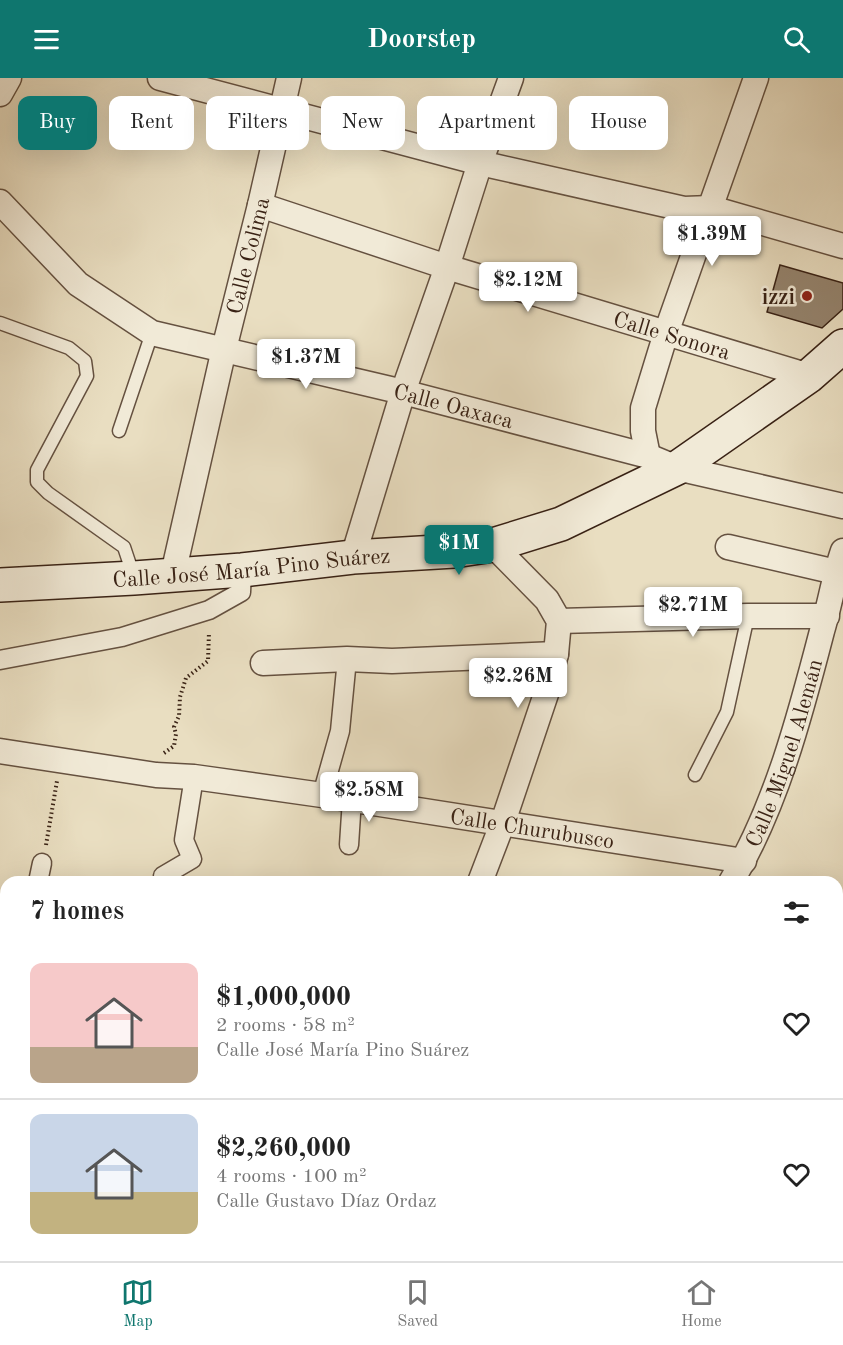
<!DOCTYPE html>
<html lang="en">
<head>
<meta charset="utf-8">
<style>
	:root { --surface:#fff; --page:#f6f6f6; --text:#222; --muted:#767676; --line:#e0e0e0; --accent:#0f766e }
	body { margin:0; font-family:"Old Standard TT",serif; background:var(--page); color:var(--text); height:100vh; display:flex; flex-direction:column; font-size:22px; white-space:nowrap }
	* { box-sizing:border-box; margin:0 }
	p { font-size:20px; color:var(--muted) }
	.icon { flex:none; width:33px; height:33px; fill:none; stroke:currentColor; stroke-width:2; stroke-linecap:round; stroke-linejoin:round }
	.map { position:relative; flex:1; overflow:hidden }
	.panel { position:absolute; left:0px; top:798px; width:843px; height:386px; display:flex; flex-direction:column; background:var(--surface); border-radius:18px 18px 0 0; box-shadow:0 6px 24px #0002 }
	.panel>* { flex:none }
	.top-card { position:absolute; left:18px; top:18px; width:807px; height:54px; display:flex; gap:12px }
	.price { position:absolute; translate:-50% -51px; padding:0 14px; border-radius:6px; background:#fff; color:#222; font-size:20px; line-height:39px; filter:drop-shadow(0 2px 3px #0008) }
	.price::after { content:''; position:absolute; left:50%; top:36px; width:18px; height:14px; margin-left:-9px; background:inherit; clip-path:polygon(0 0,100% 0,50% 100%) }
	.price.selected { background:var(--accent); color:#fff }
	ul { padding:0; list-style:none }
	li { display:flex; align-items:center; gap:18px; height:150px; padding:0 30px }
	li+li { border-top:2px solid var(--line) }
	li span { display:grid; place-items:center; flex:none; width:168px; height:120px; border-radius:12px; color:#555 }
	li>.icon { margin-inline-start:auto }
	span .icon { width:72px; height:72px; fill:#fffc; stroke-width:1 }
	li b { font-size:26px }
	h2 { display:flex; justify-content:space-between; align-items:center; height:72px; padding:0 30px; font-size:26px }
	.chip { padding:0 21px; border-radius:12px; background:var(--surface); box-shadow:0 6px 24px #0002; font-size:21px; line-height:54px }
	.chip.selected { background:var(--accent); color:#fff }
	header { display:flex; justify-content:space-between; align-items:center; height:78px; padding:0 30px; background:var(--accent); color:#fff; font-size:27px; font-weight:800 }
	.dock { display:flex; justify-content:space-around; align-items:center; height:84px; border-top:2px solid var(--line); background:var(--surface); font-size:16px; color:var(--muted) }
	.dock a { display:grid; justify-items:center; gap:3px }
	.dock .selected { color:var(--accent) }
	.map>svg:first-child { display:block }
	.building { fill:#95846e; stroke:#392215; stroke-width:1.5 }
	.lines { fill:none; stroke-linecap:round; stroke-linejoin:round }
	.service-casing { stroke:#655140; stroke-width:15 }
	.pedestrian-casing { stroke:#655140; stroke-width:21 }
	.minor-casing { stroke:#655140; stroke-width:27 }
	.secondary-casing { stroke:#392215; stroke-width:36 }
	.path { stroke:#392215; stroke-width:4; stroke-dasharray:1.5 3; stroke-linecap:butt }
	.service { stroke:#f1ead7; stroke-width:12 }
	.pedestrian { stroke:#f1ead7; stroke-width:18 }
	.minor { stroke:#f1ead7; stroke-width:24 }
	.secondary { stroke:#f1ead7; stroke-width:33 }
	.poi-dot { fill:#8f2418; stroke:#f1ead7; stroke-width:2 }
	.labels { text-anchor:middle; stroke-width:5; stroke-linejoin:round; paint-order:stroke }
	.street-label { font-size:22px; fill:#392215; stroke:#f1ead7 }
	.poi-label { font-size:22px; font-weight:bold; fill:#392215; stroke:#f1ead7; text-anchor:end }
</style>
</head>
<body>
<header><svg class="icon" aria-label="menu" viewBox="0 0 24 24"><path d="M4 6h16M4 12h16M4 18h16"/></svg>Doorstep<svg class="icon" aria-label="search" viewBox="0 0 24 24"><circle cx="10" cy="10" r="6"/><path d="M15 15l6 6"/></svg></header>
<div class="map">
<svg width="843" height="1183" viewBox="0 0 843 1183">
	<rect width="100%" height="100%" fill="#e9dec1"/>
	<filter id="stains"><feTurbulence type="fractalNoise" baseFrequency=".00333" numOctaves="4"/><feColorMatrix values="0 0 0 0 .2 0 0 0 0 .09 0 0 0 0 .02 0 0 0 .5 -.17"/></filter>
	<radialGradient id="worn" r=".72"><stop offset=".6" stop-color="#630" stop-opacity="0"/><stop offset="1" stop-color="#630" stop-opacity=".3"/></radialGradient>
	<path class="building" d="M780 187 843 205V231L822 250 767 234Z"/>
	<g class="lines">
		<defs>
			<g id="service">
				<path d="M0 245 69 270 85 283 87 298 37 392V404L48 415 124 469 134 499"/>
				<path d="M119 353 152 255"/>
				<path d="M695 697 727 634 748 538"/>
			</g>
			<g id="pedestrian">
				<path d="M0 582 122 559 209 532 241 514 242 492"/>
				<path d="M322 717 340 653 347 581"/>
				<path d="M349 767 352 721"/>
				<path d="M38 804 42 785"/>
				<path d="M168 804 163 798 192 781 184 762 194 699"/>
				<path d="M6 894 4 896 6 902"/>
				<path d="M0 953 6 944"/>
			</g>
			<g id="minor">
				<path d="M160 0 480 85 684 131 711 130 843 168"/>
				<path d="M0 16 9 0"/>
				<path id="s1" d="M0 124 78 206 152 255 403 314 648 378 677 390 843 428"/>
				<path id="s2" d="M260 127 447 189 809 298"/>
				<path d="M648 378 643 353V330L666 255 756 0"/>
				<path d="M728 469 836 494"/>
				<path d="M353 479 403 314 447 189 480 85 511 0"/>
				<path id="s3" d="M173 496 224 271 260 127 289 0"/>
				<path d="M559 543 748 538H827"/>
				<path d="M263 585 347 581 392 583 556 576"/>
				<path id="s4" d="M0 673 156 697 194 699 322 717 744 783"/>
				<path d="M480 804 503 744 546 616 556 576 559 543 547 522 493 467"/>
				<path id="s5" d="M731 804C776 729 800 638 822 553 830 526 834 499 843 473"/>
				<path d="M837 1111 843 1103"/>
				<path d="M0 1153 6 1154"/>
				<path d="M129 1178 156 1183"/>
				<path d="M615 1178 623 1183"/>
				<path d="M794 1183 797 1178"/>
			</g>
			<g id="secondary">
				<path id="s6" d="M0 507 134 500 242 492 353 479 454 473 493 467 561 446 677 390 809 298 843 268"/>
			</g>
		</defs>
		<use href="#service" class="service-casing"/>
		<use href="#pedestrian" class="pedestrian-casing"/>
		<use href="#minor" class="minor-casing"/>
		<use href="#secondary" class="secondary-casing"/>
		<g class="path">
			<path d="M164 675 174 668 176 656 174 649 179 638 180 619 186 600 208 583 209 554"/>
			<path d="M46 767 57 703"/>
			<path d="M349 1183 351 1178"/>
		</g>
		<use href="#service" class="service"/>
		<use href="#pedestrian" class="pedestrian"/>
		<use href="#minor" class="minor"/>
		<use href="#secondary" class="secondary"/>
	</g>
	<circle class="poi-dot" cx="807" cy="218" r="6"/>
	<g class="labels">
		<g class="street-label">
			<text dy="8" stroke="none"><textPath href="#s3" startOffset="327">Calle Colima</textPath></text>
			<text dy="8" stroke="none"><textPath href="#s2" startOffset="432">Calle Sonora</textPath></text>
			<text dy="8" stroke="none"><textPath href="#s1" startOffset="512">Calle Oaxaca</textPath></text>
			<text dy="8" stroke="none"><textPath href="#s6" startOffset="252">Calle José María Pino Suárez</textPath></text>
			<text dy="8" stroke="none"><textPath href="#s5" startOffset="140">Calle Miguel Alemán</textPath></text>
			<text dy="8" stroke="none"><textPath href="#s4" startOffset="538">Calle Churubusco</textPath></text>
		</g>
		<g class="poi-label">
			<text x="795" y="226">izzi</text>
		</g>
	</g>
	<rect width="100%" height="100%" filter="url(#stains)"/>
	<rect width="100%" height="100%" fill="url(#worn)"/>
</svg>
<b class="price" style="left:712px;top:189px">$1.39M</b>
<b class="price" style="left:528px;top:235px">$2.12M</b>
<b class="price" style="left:306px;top:312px">$1.37M</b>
<b class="price selected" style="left:459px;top:498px">$1M</b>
<b class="price" style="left:693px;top:560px">$2.71M</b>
<b class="price" style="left:518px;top:631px">$2.26M</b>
<b class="price" style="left:369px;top:745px">$2.58M</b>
<div class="top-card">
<a class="chip selected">Buy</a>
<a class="chip">Rent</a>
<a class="chip">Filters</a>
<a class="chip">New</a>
<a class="chip">Apartment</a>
<a class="chip">House</a>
</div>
<section class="panel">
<h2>7 homes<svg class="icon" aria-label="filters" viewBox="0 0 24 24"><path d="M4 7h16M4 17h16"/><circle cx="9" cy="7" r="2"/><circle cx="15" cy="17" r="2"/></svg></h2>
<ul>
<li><span style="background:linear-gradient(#f6c9c9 70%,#b9a48a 0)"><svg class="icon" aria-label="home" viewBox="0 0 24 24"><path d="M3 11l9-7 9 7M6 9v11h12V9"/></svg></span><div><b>$1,000,000</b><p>2 rooms · 58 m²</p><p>Calle José María Pino Suárez</p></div><svg class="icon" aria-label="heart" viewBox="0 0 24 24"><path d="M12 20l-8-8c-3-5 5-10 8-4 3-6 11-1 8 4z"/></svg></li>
<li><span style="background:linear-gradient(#c9d6e8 65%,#c2b280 0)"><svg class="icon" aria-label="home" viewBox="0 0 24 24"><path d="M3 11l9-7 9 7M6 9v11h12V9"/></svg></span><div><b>$2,260,000</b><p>4 rooms · 100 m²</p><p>Calle Gustavo Díaz Ordaz</p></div><svg class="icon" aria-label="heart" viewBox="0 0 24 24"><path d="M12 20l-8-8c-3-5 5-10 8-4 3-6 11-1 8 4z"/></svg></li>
</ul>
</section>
</div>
<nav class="dock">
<a class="selected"><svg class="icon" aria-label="map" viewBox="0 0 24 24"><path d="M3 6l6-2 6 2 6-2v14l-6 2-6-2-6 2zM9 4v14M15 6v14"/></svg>Map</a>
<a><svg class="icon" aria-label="saved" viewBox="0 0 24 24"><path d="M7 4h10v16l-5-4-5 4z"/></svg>Saved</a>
<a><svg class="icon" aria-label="home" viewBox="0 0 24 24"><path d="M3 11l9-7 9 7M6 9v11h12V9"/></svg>Home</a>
</nav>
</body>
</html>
